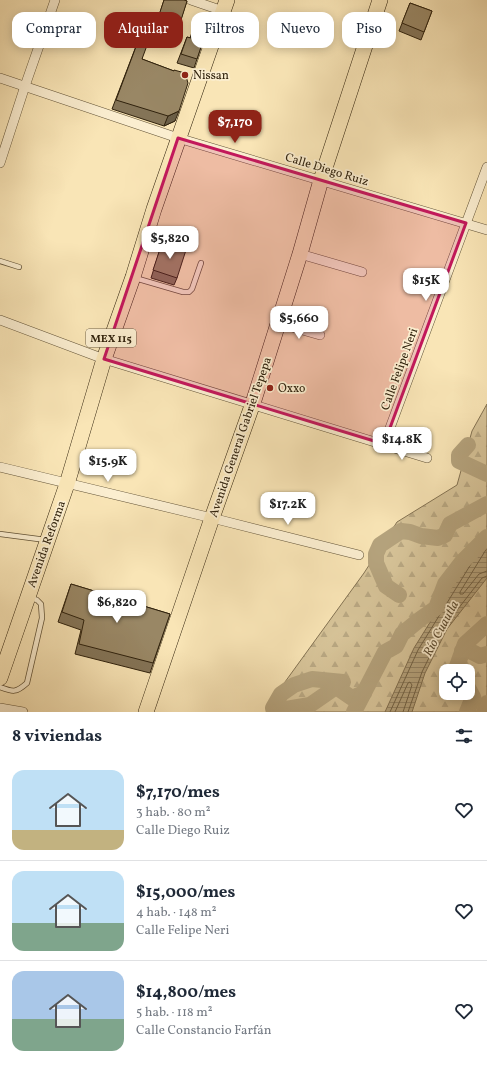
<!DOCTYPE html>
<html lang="es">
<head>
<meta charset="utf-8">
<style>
	:root { --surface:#fff; --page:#f6f6f7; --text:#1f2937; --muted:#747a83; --line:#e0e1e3; --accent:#8f2418 }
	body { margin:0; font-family:Vollkorn,serif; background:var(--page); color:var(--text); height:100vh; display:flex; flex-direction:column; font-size:15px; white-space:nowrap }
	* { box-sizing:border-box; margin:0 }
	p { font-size:13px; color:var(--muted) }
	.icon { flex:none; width:22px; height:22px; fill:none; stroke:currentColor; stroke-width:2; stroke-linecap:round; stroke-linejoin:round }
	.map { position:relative; height:712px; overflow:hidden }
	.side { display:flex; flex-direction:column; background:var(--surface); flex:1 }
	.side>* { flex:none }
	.hud { position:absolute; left:12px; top:12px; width:463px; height:36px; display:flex; gap:8px }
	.buttons { position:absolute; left:439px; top:664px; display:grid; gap:8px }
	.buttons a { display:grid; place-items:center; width:36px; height:36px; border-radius:8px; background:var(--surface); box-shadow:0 2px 10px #0003; font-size:20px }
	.price { position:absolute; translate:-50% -34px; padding:0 9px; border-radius:8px; background:#fff; color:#222; font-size:13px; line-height:26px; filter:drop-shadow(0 1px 2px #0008) }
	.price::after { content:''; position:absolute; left:50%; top:24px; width:12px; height:9px; margin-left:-6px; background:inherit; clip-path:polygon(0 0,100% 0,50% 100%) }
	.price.selected { background:var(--accent); color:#fff }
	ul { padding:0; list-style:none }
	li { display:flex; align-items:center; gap:12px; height:100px; padding:0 12px }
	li+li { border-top:1px solid var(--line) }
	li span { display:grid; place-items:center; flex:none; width:112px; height:80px; border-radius:12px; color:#555 }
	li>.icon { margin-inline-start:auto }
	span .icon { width:48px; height:48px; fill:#fffc; stroke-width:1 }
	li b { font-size:17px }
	h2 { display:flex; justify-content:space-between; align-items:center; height:48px; padding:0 12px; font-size:17px }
	.tag { padding:0 14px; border-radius:12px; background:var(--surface); box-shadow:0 2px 10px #0003; font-size:14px; line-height:36px }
	.tag.selected { background:var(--accent); color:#fff }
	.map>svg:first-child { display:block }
	.forest { fill:url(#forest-firs); stroke:#847353; fill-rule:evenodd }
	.water { fill:url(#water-rules); stroke:#806f50 }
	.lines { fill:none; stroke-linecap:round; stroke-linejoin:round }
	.shore { stroke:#726245; stroke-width:1 }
	.river { stroke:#b5a37d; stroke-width:16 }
	.lane-casing { stroke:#625337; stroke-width:6 }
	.street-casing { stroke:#625337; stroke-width:10 }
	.primary-casing { stroke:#30220d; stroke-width:16 }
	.lane { stroke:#fbeed0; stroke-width:4.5 }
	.street { stroke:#fbeed0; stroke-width:9 }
	.primary { stroke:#f9e5b6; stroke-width:15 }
	.wall { fill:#847457; stroke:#30220d }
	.shaded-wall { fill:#6b5e47; stroke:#30220d }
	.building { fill:#998765; stroke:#30220d }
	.marked { fill:#c2185b; fill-opacity:0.2; stroke:#c2185b; stroke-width:3; stroke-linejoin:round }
	.poi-dot { fill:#8f2418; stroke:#fbeed0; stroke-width:1.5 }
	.labels { text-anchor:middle; stroke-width:3.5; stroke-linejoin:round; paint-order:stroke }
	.shield { fill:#fbeed0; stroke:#6d5f48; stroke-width:1 }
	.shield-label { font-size:11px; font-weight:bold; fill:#30220d }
	.poi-label { font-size:12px; fill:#30220d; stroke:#fbeed0; text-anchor:start }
	.street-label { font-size:12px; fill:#30220d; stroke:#fbeed0 }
	.water-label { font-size:13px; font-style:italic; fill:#5f4f34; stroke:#fbeed0 }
</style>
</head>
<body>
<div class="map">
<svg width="487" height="712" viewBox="0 0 487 712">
	<defs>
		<pattern id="forest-firs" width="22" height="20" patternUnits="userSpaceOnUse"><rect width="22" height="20" fill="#d7c499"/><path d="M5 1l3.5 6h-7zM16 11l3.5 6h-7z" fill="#b9a883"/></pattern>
		<pattern id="water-rules" width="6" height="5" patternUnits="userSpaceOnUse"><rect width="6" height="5" fill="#b5a37d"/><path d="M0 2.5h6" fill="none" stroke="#948465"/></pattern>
	</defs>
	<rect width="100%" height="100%" fill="#f9e5b6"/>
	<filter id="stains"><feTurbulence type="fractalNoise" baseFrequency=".005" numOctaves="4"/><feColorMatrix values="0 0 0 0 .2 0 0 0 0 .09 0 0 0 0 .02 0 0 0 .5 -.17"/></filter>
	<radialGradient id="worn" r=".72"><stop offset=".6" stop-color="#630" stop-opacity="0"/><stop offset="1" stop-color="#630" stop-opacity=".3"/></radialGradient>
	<path class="forest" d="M487 404V712H269V704L364 573 397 522 457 485 472 431ZM446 671H468V693H446Z"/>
	<path class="water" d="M487 531V578L447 629 425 673 412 712H385L414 648Z"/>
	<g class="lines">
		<g class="shore">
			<path d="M487 548 460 592V594H463L479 574 487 571"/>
			<path d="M390 712 418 650 487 538"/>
			<path d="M395 712 408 683 410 682 412 685 403 712"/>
			<path d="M408 712 422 672 444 627 482 578 487 576"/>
		</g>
		<g class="river">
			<path d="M468 445 459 455V461L487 474"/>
			<path d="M399 595 386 586 376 563V554L380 545 401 531 410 532 421 536 438 538 445 535 450 524 487 504"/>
			<path d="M462 651H470L480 656 487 654"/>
			<path d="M457 671 456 669 465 644 487 624"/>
			<path d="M274 712 273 708 281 694 294 685 312 679 343 682"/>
			<path d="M277 712 286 709 310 705 336 687 352 698 364 693"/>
			<path d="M354 712 385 652 396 646 402 634 419 620 436 608 445 584 462 562 487 537"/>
			<path d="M467 712 473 697 468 688"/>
			<path d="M484 712 487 703"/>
		</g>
		<defs>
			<g id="lane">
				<path d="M0 261 19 267"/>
				<path d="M135 278 183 292H189L192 289 201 263"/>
				<path d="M0 534 46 540"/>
				<path d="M0 687C13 692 16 693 27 683L42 618 41 604 37 600 31 598"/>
			</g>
			<g id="street">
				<path d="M191 0 223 11"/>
				<path d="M0 78 178 138 487 230"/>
				<path d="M0 163 25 86 55 0"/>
				<path d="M300 254 362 272"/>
				<path d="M0 320 104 359 427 458"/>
				<path d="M278 323 320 335"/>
				<path d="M384 444 487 167"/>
				<path d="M0 467 212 518 359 555"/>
				<path d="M0 708 23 712"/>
			</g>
			<g id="primary">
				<path d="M0 678 67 484 104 359 133 277 154 209 227 0"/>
				<path d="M146 712 212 518 253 403 300 254 321 180 380 0"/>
			</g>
		</defs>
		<use href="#lane" class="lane-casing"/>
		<use href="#street" class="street-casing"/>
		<use href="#primary" class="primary-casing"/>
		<use href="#lane" class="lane"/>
		<use href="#street" class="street"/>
		<use href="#primary" class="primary"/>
	</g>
	<g class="wall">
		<path d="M164 0 187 1 173 43 152 38Z"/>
		<path d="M410 3 432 11 421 40 399 31Z"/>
		<path d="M195 24 202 40 203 41 194 68 177 63 187 37 190 38Z"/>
		<path d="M143 28 142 59 174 71 175 121 164 126 112 109Z"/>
		<path d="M162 243 177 278 174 285 151 278Z"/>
		<path d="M71 584 170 614 150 673 75 654 81 630 58 622Z"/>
	</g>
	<path class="shaded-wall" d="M179 111 175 121 164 126 168 116Z"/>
	<g class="building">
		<path d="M164 0H184L187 1 176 36 154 30Z"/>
		<path d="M410 3 432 11 424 32 402 23Z"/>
		<path d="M195 24 206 28 202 40 203 41 197 59 181 54 187 37 191 38Z"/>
		<path d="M143 28 153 29 142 59 174 71V70L185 73 188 83 179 111 168 116 116 100Z"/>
		<path d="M162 243 186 250 177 278 153 270Z"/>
		<path d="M71 584 170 614 153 663 79 644 84 620 62 612Z"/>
	</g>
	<path class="marked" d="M178 138 466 223 384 444 104 359Z"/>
	<g class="poi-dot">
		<circle cx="185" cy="75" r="4"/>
		<circle cx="270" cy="388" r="4"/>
	</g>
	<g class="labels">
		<rect class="shield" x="86" y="329" width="50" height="18" rx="3"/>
		<g class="shield-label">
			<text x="111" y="342">MEX 115</text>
		</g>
		<g class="poi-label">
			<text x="193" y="79">Nissan</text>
			<text x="278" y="392">Oxxo</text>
		</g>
		<g class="street-label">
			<text transform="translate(327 169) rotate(17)" y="4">Calle Diego Ruiz</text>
			<text transform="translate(399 369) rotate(-70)" y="4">Calle Felipe Neri</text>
			<text transform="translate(240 437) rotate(-71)" y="4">Avenida General Gabriel Tepepa</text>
			<text transform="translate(46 544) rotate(-70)" y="4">Avenida Reforma</text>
		</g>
		<g class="water-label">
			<text transform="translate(440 628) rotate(-62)" y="5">Río Cuautla</text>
		</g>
	</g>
	<rect width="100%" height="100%" filter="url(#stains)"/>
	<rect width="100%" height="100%" fill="url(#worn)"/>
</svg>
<div class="buttons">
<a><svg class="icon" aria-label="locate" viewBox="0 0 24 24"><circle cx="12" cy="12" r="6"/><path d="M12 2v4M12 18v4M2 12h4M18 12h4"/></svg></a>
</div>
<b class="price selected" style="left:235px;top:144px">$7,170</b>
<b class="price" style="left:170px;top:260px">$5,820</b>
<b class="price" style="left:426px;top:302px">$15K</b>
<b class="price" style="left:299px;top:340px">$5,660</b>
<b class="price" style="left:402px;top:461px">$14.8K</b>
<b class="price" style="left:108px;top:483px">$15.9K</b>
<b class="price" style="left:288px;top:526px">$17.2K</b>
<b class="price" style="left:117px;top:624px">$6,820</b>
<div class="hud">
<a class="tag">Comprar</a>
<a class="tag selected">Alquilar</a>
<a class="tag">Filtros</a>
<a class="tag">Nuevo</a>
<a class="tag">Piso</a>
</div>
</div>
<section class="side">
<h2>8 viviendas<svg class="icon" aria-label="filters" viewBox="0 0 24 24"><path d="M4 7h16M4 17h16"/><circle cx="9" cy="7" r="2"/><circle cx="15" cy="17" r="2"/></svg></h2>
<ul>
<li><span style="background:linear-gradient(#bfe0f5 75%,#c2b280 0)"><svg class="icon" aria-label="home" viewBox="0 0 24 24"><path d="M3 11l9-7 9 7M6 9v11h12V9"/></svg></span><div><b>$7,170/mes</b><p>3 hab. · 80 m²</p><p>Calle Diego Ruiz</p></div><svg class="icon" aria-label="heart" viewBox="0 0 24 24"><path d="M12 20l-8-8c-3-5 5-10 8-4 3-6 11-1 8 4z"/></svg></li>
<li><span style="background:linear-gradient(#bfe0f5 65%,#7fa58c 0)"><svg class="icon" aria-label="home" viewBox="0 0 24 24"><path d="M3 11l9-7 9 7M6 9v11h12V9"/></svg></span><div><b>$15,000/mes</b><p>4 hab. · 148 m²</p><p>Calle Felipe Neri</p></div><svg class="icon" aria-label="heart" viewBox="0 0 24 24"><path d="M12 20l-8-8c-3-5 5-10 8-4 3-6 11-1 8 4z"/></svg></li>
<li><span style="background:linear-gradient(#a9c7e8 60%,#7fa58c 0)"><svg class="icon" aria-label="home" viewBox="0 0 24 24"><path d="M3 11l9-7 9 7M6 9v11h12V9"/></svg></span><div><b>$14,800/mes</b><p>5 hab. · 118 m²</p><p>Calle Constancio Farfán</p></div><svg class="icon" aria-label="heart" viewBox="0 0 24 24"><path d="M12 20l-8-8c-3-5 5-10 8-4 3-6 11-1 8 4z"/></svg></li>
</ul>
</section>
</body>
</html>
